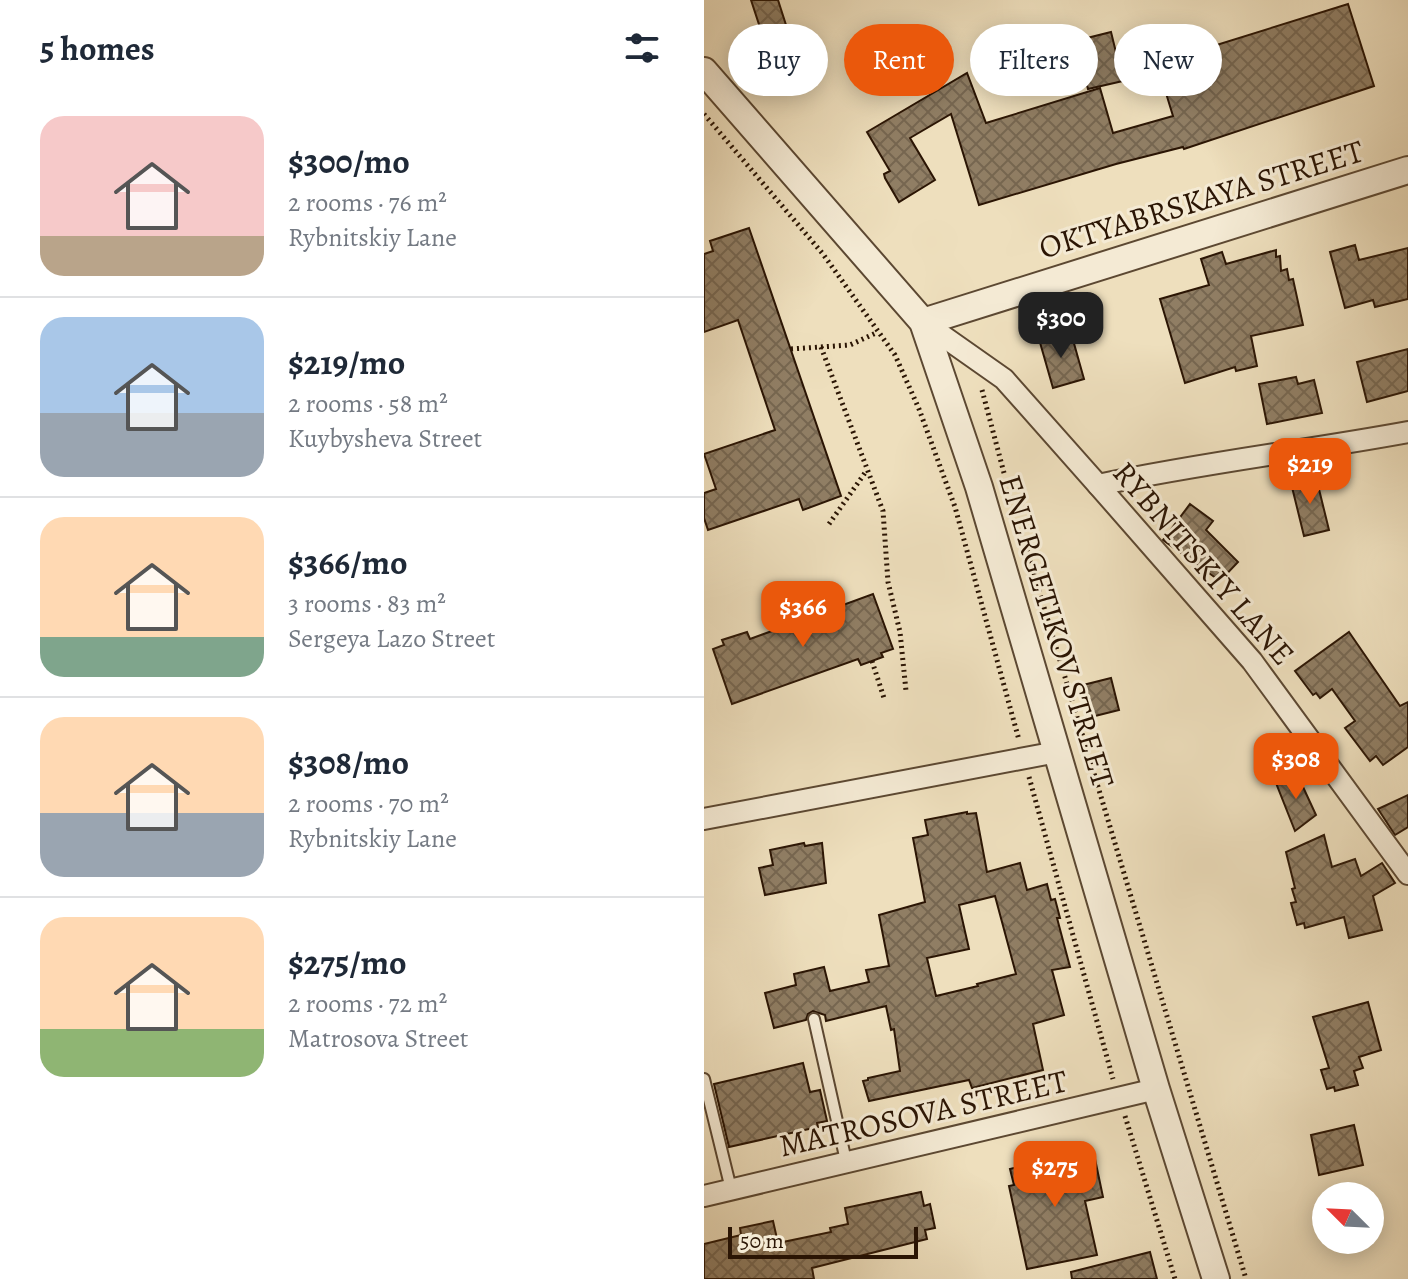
<!DOCTYPE html>
<html lang="en">
<head>
<meta charset="utf-8">
<style>
	:root { --surface:#fff; --page:#f2f2f3; --text:#1f2937; --muted:#747a83; --line:#e0e1e3; --accent:#ea580c }
	body { margin:0; font-family:Alegreya,serif; background:var(--page); color:var(--text); height:100vh; display:flex; flex-direction:column; font-size:30px; white-space:nowrap }
	* { box-sizing:border-box; margin:0 }
	p { font-size:26px; color:var(--muted) }
	.icon { flex:none; width:44px; height:44px; fill:none; stroke:currentColor; stroke-width:2; stroke-linecap:round; stroke-linejoin:round }
	.map { position:relative; flex:1; overflow:hidden }
	.details { display:flex; flex-direction:column; background:var(--surface); width:704px }
	.details>* { flex:none }
	.top-card { position:absolute; left:24px; top:24px; width:560px; height:72px; display:flex; gap:16px }
	.needle { width:52px; rotate:294deg }
	.controls { position:absolute; left:608px; top:1182px; display:grid; gap:16px }
	.controls a { display:grid; place-items:center; width:72px; height:72px; border-radius:50%; background:var(--surface); box-shadow:0 4px 20px #0003; font-size:40px }
	.scale { position:absolute; left:24px; bottom:20px; width:190px; box-sizing:border-box; padding-left:8px; border:4px solid #2b1504; border-top:0; font-size:22px; line-height:28px; white-space:nowrap; color:#2b1504; -webkit-text-stroke:6px #f4ead4; paint-order:stroke }
	.price { position:absolute; translate:-50% -68px; padding:0 18px; border-radius:16px; background:var(--accent); color:#fff; font-size:26px; line-height:52px; filter:drop-shadow(0 2px 4px #0008) }
	.price::after { content:''; position:absolute; left:50%; top:48px; width:24px; height:18px; margin-left:-12px; background:inherit; clip-path:polygon(0 0,100% 0,50% 100%) }
	.price.selected { background:#222; color:#fff }
	ul { padding:0; list-style:none }
	li { display:flex; align-items:center; gap:24px; height:200px; padding:0 40px }
	li+li { border-top:2px solid var(--line) }
	li span { display:grid; place-items:center; flex:none; width:224px; height:160px; border-radius:24px; color:#555 }
	li>.icon { margin-inline-start:auto }
	span .icon { width:96px; height:96px; fill:#fffc; stroke-width:1 }
	li b { font-size:34px }
	h2 { display:flex; justify-content:space-between; align-items:center; height:96px; padding:0 40px; font-size:34px }
	.tag { padding:0 28px; border-radius:36px; background:var(--surface); box-shadow:0 4px 20px #0003; font-size:28px; line-height:72px }
	.tag.selected { background:var(--accent); color:#fff }
	main { display:flex; flex:1; min-height:0 }
	.map>svg:first-child { display:block }
	.building { fill:url(#building-cross-hatch); stroke:#2b1504; stroke-width:2; fill-rule:evenodd }
	.lines { fill:none; stroke-linecap:round; stroke-linejoin:round }
	.service-casing { stroke:#5c4832; stroke-width:14 }
	.minor-casing { stroke:#5c4832; stroke-width:24 }
	.tertiary-casing { stroke:#5c4832; stroke-width:30 }
	.path { stroke:#2b1504; stroke-width:5; stroke-dasharray:2 4; stroke-linecap:butt }
	.service { stroke:#f4ead4; stroke-width:10 }
	.minor { stroke:#f4ead4; stroke-width:20 }
	.tertiary { stroke:#f4ead4; stroke-width:26 }
	.labels { text-anchor:middle; stroke-width:6; stroke-linejoin:round; paint-order:stroke }
	.street-label { font-size:32px; fill:#2b1504; stroke:#f4ead4 }
</style>
</head>
<body>
<main>
<section class="details">
<h2>5 homes<svg class="icon" aria-label="filters" viewBox="0 0 24 24"><path d="M4 7h16M4 17h16"/><circle cx="9" cy="7" r="2"/><circle cx="15" cy="17" r="2"/></svg></h2>
<ul>
<li><span style="background:linear-gradient(#f6c9c9 75%,#b9a48a 0)"><svg class="icon" aria-label="home" viewBox="0 0 24 24"><path d="M3 11l9-7 9 7M6 9v11h12V9"/></svg></span><div><b>$300/mo</b><p>2 rooms · 76 m²</p><p>Rybnitskiy Lane</p></div></li>
<li><span style="background:linear-gradient(#a9c7e8 60%,#9aa5b1 0)"><svg class="icon" aria-label="home" viewBox="0 0 24 24"><path d="M3 11l9-7 9 7M6 9v11h12V9"/></svg></span><div><b>$219/mo</b><p>2 rooms · 58 m²</p><p>Kuybysheva Street</p></div></li>
<li><span style="background:linear-gradient(#ffd9b3 75%,#7fa58c 0)"><svg class="icon" aria-label="home" viewBox="0 0 24 24"><path d="M3 11l9-7 9 7M6 9v11h12V9"/></svg></span><div><b>$366/mo</b><p>3 rooms · 83 m²</p><p>Sergeya Lazo Street</p></div></li>
<li><span style="background:linear-gradient(#ffd9b3 60%,#9aa5b1 0)"><svg class="icon" aria-label="home" viewBox="0 0 24 24"><path d="M3 11l9-7 9 7M6 9v11h12V9"/></svg></span><div><b>$308/mo</b><p>2 rooms · 70 m²</p><p>Rybnitskiy Lane</p></div></li>
<li><span style="background:linear-gradient(#ffd9b3 70%,#8fb573 0)"><svg class="icon" aria-label="home" viewBox="0 0 24 24"><path d="M3 11l9-7 9 7M6 9v11h12V9"/></svg></span><div><b>$275/mo</b><p>2 rooms · 72 m²</p><p>Matrosova Street</p></div></li>
</ul>
</section>
<div class="map">
<svg width="704" height="1279" viewBox="0 0 704 1279">
	<defs>
		<pattern id="building-cross-hatch" width="8" height="8" patternUnits="userSpaceOnUse" patternTransform="scale(2)"><rect width="8" height="8" fill="#907e64"/><path d="M0 0l8 8M0 8l8-8" fill="none" stroke="#766650"/></pattern>
	</defs>
	<rect width="100%" height="100%" fill="#eedfbd"/>
	<filter id="stains"><feTurbulence type="fractalNoise" baseFrequency=".0025" numOctaves="4"/><feColorMatrix values="0 0 0 0 .2 0 0 0 0 .09 0 0 0 0 .02 0 0 0 .5 -.17"/></filter>
	<radialGradient id="worn" r=".72"><stop offset=".6" stop-color="#630" stop-opacity="0"/><stop offset="1" stop-color="#630" stop-opacity=".3"/></radialGradient>
	<g class="building">
		<path d="M47 0H74L83 28 110 72 86 87 64 52Z"/>
		<path d="M644 4 670 86 480 149 479 147 412 164 275 205 247 114 206 138 231 180 195 202 181 178 180 174 186 171 163 132 263 73 282 123 396 88 409 133 469 116 454 67 490 56V52Z"/>
		<path d="M407 32 419 81 384 89 371 41Z"/>
		<path d="M45 228 137 496 99 510 95 499 4 530 0 518V493L12 489 0 454 71 430 34 320 0 332V254L9 251 6 241Z"/>
		<path d="M651 245 655 260 704 248V299L671 307 669 300 641 308 626 252Z"/>
		<path d="M572 250V257L576 256 577 271 583 269 585 280 589 279 599 325 547 336 553 366 532 371 531 367 481 383 456 299 505 285 497 259 518 252 522 264Z"/>
		<path d="M357 333 359 342 369 340 380 379 349 388 335 339Z"/>
		<path d="M704 349V391L663 402 653 362Z"/>
		<path d="M592 377 594 384 610 380 618 413 563 424 555 384Z"/>
		<path d="M612 477 625 530 600 536 587 483Z"/>
		<path d="M486 504 509 521 502 530 534 562 516 581 459 540Z"/>
		<path d="M169 594 189 649 177 653 179 657 157 665 154 659 28 704 9 649 20 645 18 640 43 632 46 639Z"/>
		<path d="M645 632 696 706 704 702V747L679 765 672 756 666 761 641 728 651 721 628 689 616 698 612 693 609 695 591 671Z"/>
		<path d="M407 678 415 710 387 717 379 685Z"/>
		<path d="M593 774 612 815 591 831 572 783Z"/>
		<path d="M704 795V827L691 835 674 809Z"/>
		<path d="M263 812V814L272 813 283 872 316 863 323 890 343 884 347 900 351 899 356 918H353L366 967 348 970 360 1015 329 1024 339 1070 268 1088 265 1080 165 1101 159 1081 164 1080V1078L196 1071 190 1029 187 1030 182 1006 122 1021 121 1015 109 1011 104 1014 102 1020 70 1028 61 993 92 985 90 974 120 967 126 991 165 982 162 970 185 966 175 915 221 902 209 838 224 835 221 820ZM291 896 312 974 273 984 274 986 232 996 223 958 265 949 255 905Z"/>
		<path d="M620 835 628 867 651 859 657 876 678 863 691 883 669 896 678 930 645 938 640 917 601 928 600 923 593 925 587 903 592 902 588 889 591 888 582 852Z"/>
		<path d="M100 843 101 846 118 843 122 883 61 895 55 868 69 865 66 850Z"/>
		<path d="M664 1002 677 1050 655 1057 659 1068 650 1071 654 1085 631 1091 630 1087 623 1089 617 1070 625 1068 609 1017Z"/>
		<path d="M99 1063 106 1092 116 1090 123 1121 113 1123 114 1127 25 1147 10 1084Z"/>
		<path d="M650 1125 659 1165 615 1175 607 1135Z"/>
		<path d="M375 1152 377 1162 391 1159 399 1197 381 1201 393 1255 323 1269 305 1186 310 1185 306 1169Z"/>
		<path d="M217 1192 220 1206 226 1204 231 1228 221 1230 223 1239 108 1268 110 1279H0V1244L37 1235 36 1228 69 1221 74 1243 127 1232 126 1228 144 1224 141 1208Z"/>
		<path d="M446 1252 453 1279H368L367 1272Z"/>
	</g>
	<g class="lines">
		<defs>
			<g id="service">
				<path d="M110 1019 142 1161"/>
				<path d="M0 1079 27 1189"/>
			</g>
			<g id="minor">
				<path d="M219 322 300 379 394 485 548 661 704 874"/>
				<path d="M394 485C496 463 601 451 704 432"/>
				<path d="M0 819 353 752"/>
				<path d="M0 1196 452 1089"/>
			</g>
			<g id="tertiary">
				<path d="M0 71 219 322 275 487 452 1089 512 1279"/>
				<path d="M219 322 704 170"/>
			</g>
		</defs>
		<use href="#service" class="service-casing"/>
		<use href="#minor" class="minor-casing"/>
		<use href="#tertiary" class="tertiary-casing"/>
		<g class="path">
			<path d="M0 114 119 254 191 355 215 409 251 507 315 740"/>
			<path d="M117 347 179 511 184 582 196 632 202 691"/>
			<path d="M87 349 146 345 174 332"/>
			<path d="M278 390 300 473"/>
			<path d="M125 524 163 470"/>
			<path d="M321 544 542 1279"/>
			<path d="M168 661 180 698"/>
			<path d="M325 777 409 1079"/>
			<path d="M421 1116 471 1279"/>
		</g>
		<use href="#service" class="service"/>
		<use href="#minor" class="minor"/>
		<use href="#tertiary" class="tertiary"/>
	</g>
	<g class="labels">
		<g class="street-label">
			<text transform="translate(497 199) rotate(-17)" y="11">OKTYABRSKAYA STREET</text>
			<text transform="translate(500 563) rotate(49)" y="11">RYBNITSKIY LANE</text>
			<text transform="translate(353 631) rotate(73)" y="11">ENERGETIKOV STREET</text>
			<text transform="translate(219 1113) rotate(-13)" y="11">MATROSOVA STREET</text>
		</g>
	</g>
	<rect width="100%" height="100%" filter="url(#stains)"/>
	<rect width="100%" height="100%" fill="url(#worn)"/>
</svg>
<div class="controls">
<a><svg class="needle" viewBox="-14 -14 28 28"><path d="M0-13l5 13h-10z" fill="#e53935"/><path d="M0 13l5-13h-10z" fill="#747a83"/></svg></a>
</div>
<div class="scale">50 m</div>
<b class="price selected" style="left:357px;top:360px">$300</b>
<b class="price" style="left:606px;top:506px">$219</b>
<b class="price" style="left:99px;top:649px">$366</b>
<b class="price" style="left:592px;top:801px">$308</b>
<b class="price" style="left:351px;top:1209px">$275</b>
<div class="top-card">
<a class="tag">Buy</a>
<a class="tag selected">Rent</a>
<a class="tag">Filters</a>
<a class="tag">New</a>
</div>
</div>
</main>
</body>
</html>
